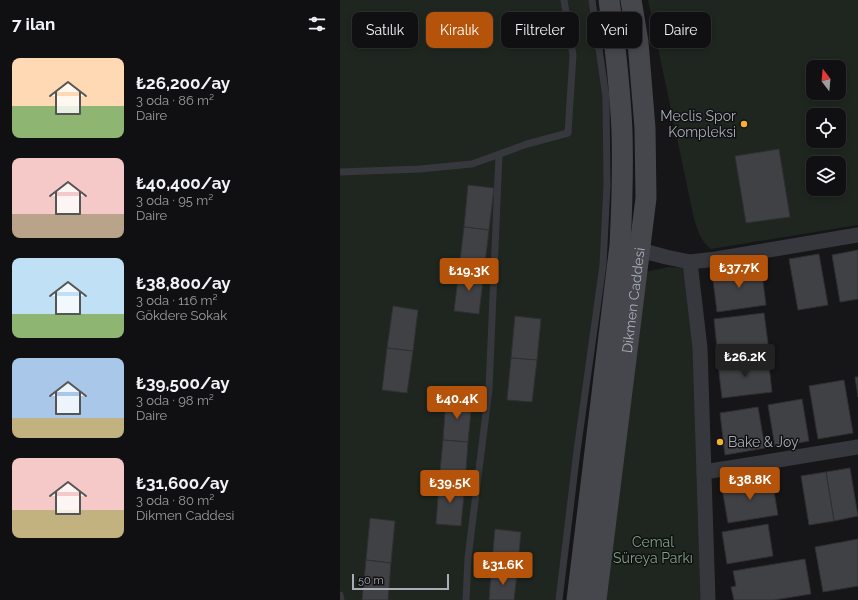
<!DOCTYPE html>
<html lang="tr">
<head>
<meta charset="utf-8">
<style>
	:root { --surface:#101012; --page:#1e1e20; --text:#f1f3f6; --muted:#9c9d9f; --line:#303032; --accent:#b45309 }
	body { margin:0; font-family:Raleway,sans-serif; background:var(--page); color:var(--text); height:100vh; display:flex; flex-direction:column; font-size:15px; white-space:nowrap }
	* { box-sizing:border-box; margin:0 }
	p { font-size:13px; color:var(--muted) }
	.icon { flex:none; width:22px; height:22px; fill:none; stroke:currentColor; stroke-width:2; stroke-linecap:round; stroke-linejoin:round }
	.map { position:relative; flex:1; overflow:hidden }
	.panel { display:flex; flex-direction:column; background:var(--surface); width:340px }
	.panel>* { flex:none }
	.hud { position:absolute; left:12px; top:12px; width:380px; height:36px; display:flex; gap:8px }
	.needle { width:26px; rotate:344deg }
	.controls { position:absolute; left:466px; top:60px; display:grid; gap:8px }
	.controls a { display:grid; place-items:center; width:40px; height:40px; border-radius:8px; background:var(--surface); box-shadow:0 2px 6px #0003,0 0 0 1px var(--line); font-size:20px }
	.scale { position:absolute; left:12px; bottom:10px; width:97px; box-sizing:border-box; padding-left:4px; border:2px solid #a8adb8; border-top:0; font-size:11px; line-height:14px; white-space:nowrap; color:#a8adb8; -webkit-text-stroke:3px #111113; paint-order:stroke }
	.price { position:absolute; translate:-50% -34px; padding:0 9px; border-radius:4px; background:var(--accent); color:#fff; font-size:13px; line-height:26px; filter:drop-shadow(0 1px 2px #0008) }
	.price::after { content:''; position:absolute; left:50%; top:24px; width:12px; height:9px; margin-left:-6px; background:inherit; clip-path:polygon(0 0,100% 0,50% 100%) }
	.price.selected { background:#222; color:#fff }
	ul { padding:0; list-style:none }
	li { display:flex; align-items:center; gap:12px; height:100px; padding:0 12px }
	li span { display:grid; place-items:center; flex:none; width:112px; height:80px; border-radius:8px; color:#555 }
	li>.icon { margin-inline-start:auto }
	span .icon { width:48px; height:48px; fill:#fffc; stroke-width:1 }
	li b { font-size:17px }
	h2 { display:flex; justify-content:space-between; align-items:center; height:48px; padding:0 12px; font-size:17px }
	.tag { padding:0 14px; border-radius:8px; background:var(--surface); box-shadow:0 2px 6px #0003,0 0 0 1px var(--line); font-size:14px; line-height:36px }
	.tag.selected { background:var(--accent); color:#fff }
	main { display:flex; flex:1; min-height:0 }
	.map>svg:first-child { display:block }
	.green { fill:#1e261f; fill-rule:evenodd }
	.building { fill:#404145; stroke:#303034 }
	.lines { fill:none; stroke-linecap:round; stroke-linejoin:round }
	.lane { stroke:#37383d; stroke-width:7 }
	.street { stroke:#37383d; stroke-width:15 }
	.secondary { stroke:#45474d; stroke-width:21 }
	.poi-dot { fill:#f2b134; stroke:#111113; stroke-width:1.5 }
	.labels { text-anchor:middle; stroke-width:3; stroke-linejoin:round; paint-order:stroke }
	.poi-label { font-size:14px; fill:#a8adb8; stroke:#111113; text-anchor:end }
	.street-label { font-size:14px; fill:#a8adb8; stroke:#111113 }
	.park-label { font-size:14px; fill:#7fa381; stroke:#111113 }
</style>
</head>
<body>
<main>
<section class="panel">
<h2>7 ilan<svg class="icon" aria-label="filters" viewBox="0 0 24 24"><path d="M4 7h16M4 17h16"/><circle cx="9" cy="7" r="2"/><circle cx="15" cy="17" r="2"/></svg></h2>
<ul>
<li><span style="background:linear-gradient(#ffd9b3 60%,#8fb573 0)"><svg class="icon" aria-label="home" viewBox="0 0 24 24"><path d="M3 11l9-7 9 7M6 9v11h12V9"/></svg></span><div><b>₺26,200/ay</b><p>3 oda · 86 m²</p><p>Daire</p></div></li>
<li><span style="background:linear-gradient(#f6c9c9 70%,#b9a48a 0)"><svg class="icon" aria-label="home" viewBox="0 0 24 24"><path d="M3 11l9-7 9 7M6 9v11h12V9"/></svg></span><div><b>₺40,400/ay</b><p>3 oda · 95 m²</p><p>Daire</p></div></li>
<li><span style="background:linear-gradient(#bfe0f5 70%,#8fb573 0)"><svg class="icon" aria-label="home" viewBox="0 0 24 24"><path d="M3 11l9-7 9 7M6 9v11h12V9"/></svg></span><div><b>₺38,800/ay</b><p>3 oda · 116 m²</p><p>Gökdere Sokak</p></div></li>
<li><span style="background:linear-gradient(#a9c7e8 75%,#c2b280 0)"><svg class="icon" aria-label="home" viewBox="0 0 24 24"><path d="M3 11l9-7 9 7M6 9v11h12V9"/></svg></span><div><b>₺39,500/ay</b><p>3 oda · 98 m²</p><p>Daire</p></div></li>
<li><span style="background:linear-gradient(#f6c9c9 65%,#c2b280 0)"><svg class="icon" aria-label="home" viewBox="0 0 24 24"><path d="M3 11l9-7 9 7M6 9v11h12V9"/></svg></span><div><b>₺31,600/ay</b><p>3 oda · 80 m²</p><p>Dikmen Caddesi</p></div></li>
</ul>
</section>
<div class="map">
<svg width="518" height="600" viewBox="0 0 518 600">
	<rect width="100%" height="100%" fill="#161618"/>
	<g class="green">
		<path d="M0 0H252L266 97 263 265 219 600H0Z"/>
		<path d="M308 0H518V225L371 249C361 241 358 232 354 219ZM473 67H499V93H473ZM473 115H499V141H473ZM473 163H499V189H473Z"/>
		<path d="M328 267 348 268 356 347 364 600H257L301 273Z"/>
	</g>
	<g class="building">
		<path d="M439 149 450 217 406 223 395 156Z"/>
		<path d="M128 185 154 188 149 230 124 227Z"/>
		<path d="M124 227 149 230 144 272 119 269Z"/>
		<path d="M518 250V299L500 302 492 255Z"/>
		<path d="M479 254 488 305 458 310 449 259Z"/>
		<path d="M421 266 426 305 377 312 372 272Z"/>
		<path d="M119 269 144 272 139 314 114 311Z"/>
		<path d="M53 306 78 310 73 351 47 348Z"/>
		<path d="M424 313 429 351 378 357 374 319Z"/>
		<path d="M175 316 201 319 197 360 171 358Z"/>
		<path d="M47 348 73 351 67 393 42 390Z"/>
		<path d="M428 357 432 392 382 398 378 364Z"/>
		<path d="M171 358 197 360 192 402 167 400Z"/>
		<path d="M515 377H518V397Z"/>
		<path d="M504 380 513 433 478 439 469 386Z"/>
		<path d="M106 398 132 400 128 442 103 440Z"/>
		<path d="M462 399 469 441 435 447 428 405Z"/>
		<path d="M418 407 425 448 385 455 380 413Z"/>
		<path d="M103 440 128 442 125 484 99 482Z"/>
		<path d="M510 468 518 516 494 521 486 472Z"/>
		<path d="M486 472 494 521 469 525 461 476Z"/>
		<path d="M432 479 438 515 388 523 382 488Z"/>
		<path d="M99 482 125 484 121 526 96 524Z"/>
		<path d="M30 518 55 521 51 563 26 560Z"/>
		<path d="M428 524 433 556 387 564 382 532Z"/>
		<path d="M155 529 181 532 177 574 151 572Z"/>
		<path d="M518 539V586L483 592 475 547Z"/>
		<path d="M465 559 471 594 434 600H394L391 587 396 586 393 571Z"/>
		<path d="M26 560 51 563 48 600H22Z"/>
		<path d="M151 572 177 574 174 600H149Z"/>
	</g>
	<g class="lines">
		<g class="lane">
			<path d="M0 172 80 169 132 164 187 144 228 133 233 55 224 0"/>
			<path d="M0 595 1 600"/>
			<path d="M126 600 128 558 149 389 159 155"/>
			<path d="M219 600 237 451 263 265 267 185 266 97 252 0"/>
		</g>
		<g class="street">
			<path d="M300 250 326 257 350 262 376 259 518 235"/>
			<path d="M350 262 360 348 368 600"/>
			<path d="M364 472 518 447"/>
		</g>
		<g class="secondary">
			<path d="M237 600 280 245C282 207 283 169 282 131 280 87 275 44 269 0"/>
			<path id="s1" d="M256 600 306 198 305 128 298 42 291 0"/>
		</g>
	</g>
	<g class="poi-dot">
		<circle cx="404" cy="124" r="4"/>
		<circle cx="380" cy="442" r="4"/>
	</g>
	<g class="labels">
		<g class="poi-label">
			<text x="396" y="121">Meclis Spor<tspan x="396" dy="16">Kompleksi</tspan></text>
			<text x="388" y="447" text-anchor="start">Bake &amp; Joy</text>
		</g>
		<g class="street-label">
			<text dy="5" stroke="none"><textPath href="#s1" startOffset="302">Dikmen Caddesi</textPath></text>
		</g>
		<g class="park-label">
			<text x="313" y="547">Cemal<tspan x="313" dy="16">Süreya Parkı</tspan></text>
		</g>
	</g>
</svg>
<div class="controls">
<a><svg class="needle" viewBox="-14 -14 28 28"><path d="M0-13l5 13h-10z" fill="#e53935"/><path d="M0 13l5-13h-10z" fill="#9c9d9f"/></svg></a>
<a><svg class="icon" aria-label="locate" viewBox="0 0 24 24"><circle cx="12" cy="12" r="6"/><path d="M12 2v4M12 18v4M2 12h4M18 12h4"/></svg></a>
<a><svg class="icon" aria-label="layers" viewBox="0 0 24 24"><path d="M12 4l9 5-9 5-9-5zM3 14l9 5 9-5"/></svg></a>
</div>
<div class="scale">50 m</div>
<b class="price" style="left:399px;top:289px">₺37.7K</b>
<b class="price" style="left:129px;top:292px">₺19.3K</b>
<b class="price selected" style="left:405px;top:378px">₺26.2K</b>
<b class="price" style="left:117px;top:420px">₺40.4K</b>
<b class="price" style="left:410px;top:501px">₺38.8K</b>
<b class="price" style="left:110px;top:504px">₺39.5K</b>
<b class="price" style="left:163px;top:586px">₺31.6K</b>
<div class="hud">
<a class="tag">Satılık</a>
<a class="tag selected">Kiralık</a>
<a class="tag">Filtreler</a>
<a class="tag">Yeni</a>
<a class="tag">Daire</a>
</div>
</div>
</main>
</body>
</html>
